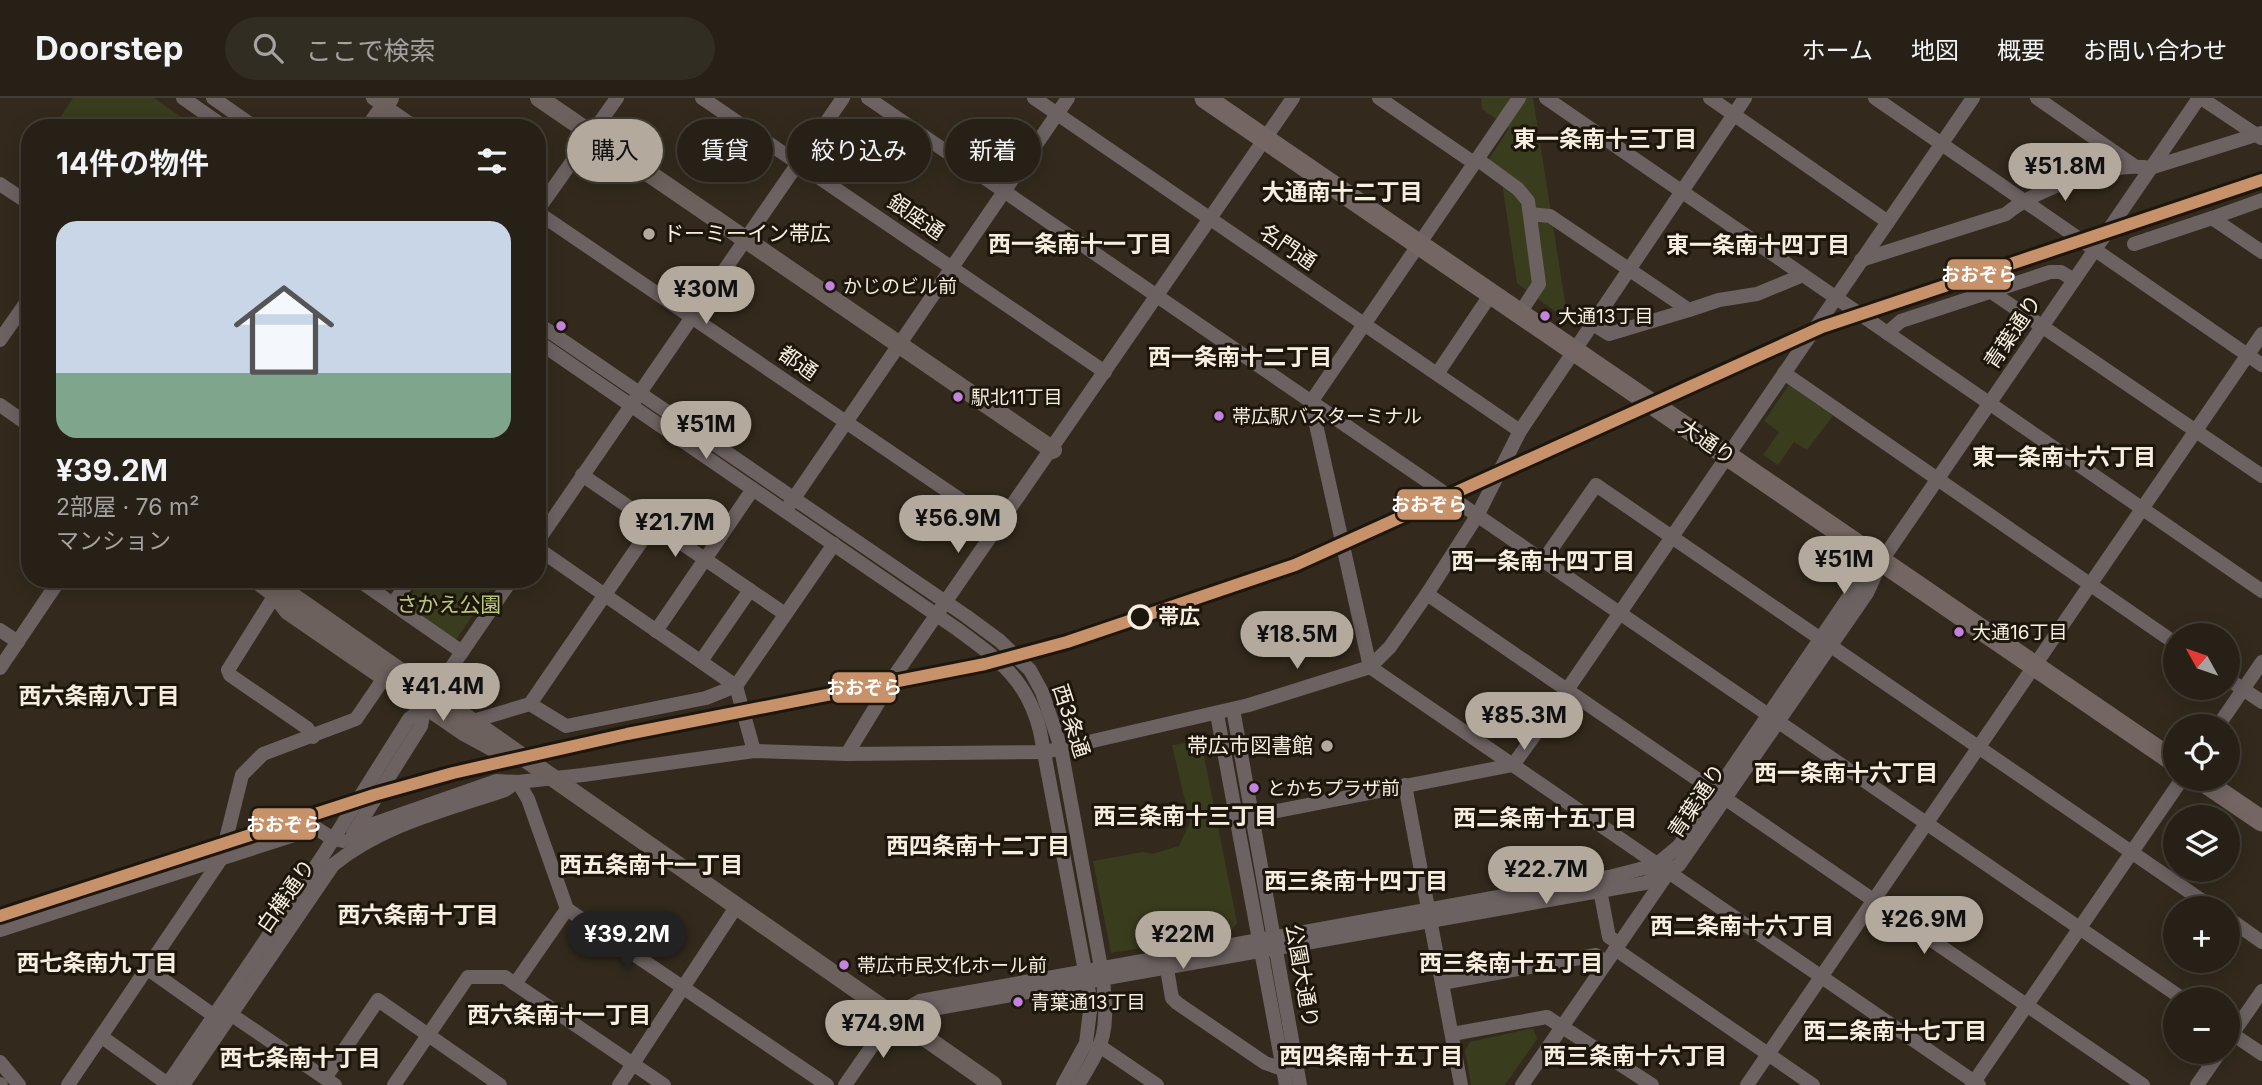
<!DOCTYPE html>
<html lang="ja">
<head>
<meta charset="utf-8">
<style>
	:root { --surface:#262016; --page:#322d23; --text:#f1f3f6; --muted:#a4a3a1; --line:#423e35; --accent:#b3a99c }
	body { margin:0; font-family:Inter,"Noto Sans JP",sans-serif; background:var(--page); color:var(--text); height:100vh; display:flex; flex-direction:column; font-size:26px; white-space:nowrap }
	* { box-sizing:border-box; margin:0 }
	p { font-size:23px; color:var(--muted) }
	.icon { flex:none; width:38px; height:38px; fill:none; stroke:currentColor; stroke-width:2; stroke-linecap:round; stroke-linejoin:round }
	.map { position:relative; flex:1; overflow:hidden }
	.details { position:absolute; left:21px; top:21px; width:525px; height:469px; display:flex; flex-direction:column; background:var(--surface); border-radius:28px; box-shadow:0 4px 18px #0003,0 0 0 2px var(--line) }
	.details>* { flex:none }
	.hud { position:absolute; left:567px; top:21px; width:665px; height:63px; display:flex; gap:14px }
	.needle { width:46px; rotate:310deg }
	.controls { position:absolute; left:2163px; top:525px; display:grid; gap:14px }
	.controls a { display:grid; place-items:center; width:77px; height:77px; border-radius:50%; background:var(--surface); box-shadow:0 4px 18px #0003,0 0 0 2px var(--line); font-size:35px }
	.price { position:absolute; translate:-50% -60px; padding:0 16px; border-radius:24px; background:var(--accent); color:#111; font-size:23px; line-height:46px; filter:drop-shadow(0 2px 4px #0008) }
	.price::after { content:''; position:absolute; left:50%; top:42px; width:21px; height:16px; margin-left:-10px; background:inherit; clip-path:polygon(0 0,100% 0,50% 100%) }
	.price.on { background:#222; color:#fff }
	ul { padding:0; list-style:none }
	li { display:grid; align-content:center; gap:14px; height:371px; padding:0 35px }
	li span { display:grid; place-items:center; height:217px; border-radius:21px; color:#555 }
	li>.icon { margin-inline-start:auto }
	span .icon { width:126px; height:126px; fill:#fffc; stroke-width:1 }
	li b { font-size:30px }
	h2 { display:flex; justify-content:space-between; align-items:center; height:84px; padding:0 35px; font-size:30px }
	.chip { padding:0 24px; border-radius:32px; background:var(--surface); box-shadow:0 4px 18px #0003,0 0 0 2px var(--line); font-size:24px; line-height:63px }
	.chip.on { background:var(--accent); color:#111 }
	header { display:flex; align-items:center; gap:42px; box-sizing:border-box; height:98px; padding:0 35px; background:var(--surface); border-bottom:2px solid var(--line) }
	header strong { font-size:33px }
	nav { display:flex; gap:38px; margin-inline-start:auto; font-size:24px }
	.search { width:490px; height:63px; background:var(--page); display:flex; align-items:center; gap:18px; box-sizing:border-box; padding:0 24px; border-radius:38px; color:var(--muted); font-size:26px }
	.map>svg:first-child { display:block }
	.green { fill:#3a3c1e }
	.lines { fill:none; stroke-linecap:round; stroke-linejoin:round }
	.minor { stroke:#6c6261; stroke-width:14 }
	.major { stroke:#6d615d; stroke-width:18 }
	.highway { stroke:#746763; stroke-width:21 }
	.rail-1-casing { stroke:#1d160c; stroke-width:18 }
	.rail-1 { stroke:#c7916a; stroke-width:12 }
	.poi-dot { fill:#b3a99c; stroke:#1d160c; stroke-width:2.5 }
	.bus-dot { fill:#c483df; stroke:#1d160c; stroke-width:2.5 }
	.stop-dot { fill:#1d160c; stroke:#f8eee0; stroke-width:3.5 }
	.labels { text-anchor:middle; stroke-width:6; stroke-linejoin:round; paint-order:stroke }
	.bus-label { font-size:19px; fill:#f8eee0; stroke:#1d160c; text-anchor:start }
	.street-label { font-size:21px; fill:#f8eee0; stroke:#1d160c }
	.poi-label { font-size:21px; fill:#f8eee0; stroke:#1d160c; text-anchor:start }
	.park-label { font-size:21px; fill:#c1cb7c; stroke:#1d160c }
	.stop-label { font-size:21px; font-weight:bold; fill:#f8eee0; stroke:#1d160c; text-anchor:start }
	.neighbourhood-label { font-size:23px; font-weight:bold; fill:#f8eee0; stroke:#1d160c }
	.line-badge { stroke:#1d160c; stroke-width:2.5 }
	.badge-label { font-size:19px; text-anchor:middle; font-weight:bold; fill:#fff }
</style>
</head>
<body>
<header>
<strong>Doorstep</strong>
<div class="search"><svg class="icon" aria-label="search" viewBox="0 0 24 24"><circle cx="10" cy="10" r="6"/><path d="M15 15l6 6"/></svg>ここで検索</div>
<nav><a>ホーム</a><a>地図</a><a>概要</a><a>お問い合わせ</a></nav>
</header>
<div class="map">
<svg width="2262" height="987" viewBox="0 0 2262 987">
	<rect width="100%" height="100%" fill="#332a1d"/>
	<g class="green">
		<path d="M73 0H154L197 30H53Z"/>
		<path d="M1481 0H1533L1568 223 1517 185 1500 71 1488 63 1509 30 1482 11Z"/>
		<path d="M1789 287 1833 318 1807 352 1794 344 1778 367 1763 357 1779 334 1764 323Z"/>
		<path d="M422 481H498L455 543 404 508Z"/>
		<path d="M1201 643 1237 825 1229 835 1111 855 1093 763 1143 754 1152 756 1179 748 1190 724 1172 647Z"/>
		<path d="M1533 930 1537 941 1505 987H1471L1465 952 1470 944Z"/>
	</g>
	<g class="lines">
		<g class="minor">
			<path d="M183 0 226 30"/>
			<path d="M213 0 256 30"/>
			<path d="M373 0 416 30"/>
			<path d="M702 0 1105 274"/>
			<path d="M868 0 2183 901"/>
			<path d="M1034 0 1520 333"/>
			<path d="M1379 0 1474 65"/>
			<path d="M1519 0 1311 304 1370 569 1979 987"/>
			<path d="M1546 0 2262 493"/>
			<path d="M1710 0 1888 124"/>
			<path d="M1875 0 2262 267"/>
			<path d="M2037 0 2133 67"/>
			<path d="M2201 0 2261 40"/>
			<path d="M1477 61 1518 91 1528 103 1539 186 1520 215"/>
			<path d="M0 86 30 106"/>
			<path d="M537 113 617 0"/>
			<path d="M537 114 999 428"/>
			<path d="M1530 116 1550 118 1689 212 1719 202 1757 196 1803 177"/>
			<path d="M2212 120 2262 102"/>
			<path d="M2134 146 2212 120 2262 154"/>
			<path d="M1861 162 2006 116C2035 91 2112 63 2150 70L2262 35"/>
			<path d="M1990 193 2262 378"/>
			<path d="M537 225 966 518 1000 543 1030 572 1042 594 1061 650 1103 881C1108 935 1106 941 1078 987"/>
			<path d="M1593 226 1609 236 1689 212"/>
			<path d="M1887 235 1901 223 2050 174H2061L2074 182"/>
			<path d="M0 242 30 199"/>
			<path d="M537 243 957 531C999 562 1027 581 1040 633L1091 905 1086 945 1063 987"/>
			<path d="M1784 275 2175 545"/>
			<path d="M1437 276 1491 196"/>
			<path d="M0 307 30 328"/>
			<path d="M582 377 785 516"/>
			<path d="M790 406 1068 0"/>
			<path d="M537 444 843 0"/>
			<path d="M537 450 736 588 754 653"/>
			<path d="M1543 463 1596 387 2213 810"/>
			<path d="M285 481 228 572 230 577 307 630 313 639"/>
			<path d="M357 481 462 554"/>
			<path d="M1427 496 2143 987"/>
			<path d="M393 506 410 481"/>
			<path d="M0 532 18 544"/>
			<path d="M656 533 753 391"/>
			<path d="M701 563 750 492"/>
			<path d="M0 570 60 481"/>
			<path d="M2228 581 2262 604"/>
			<path d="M530 606 566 628 706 600 736 588 834 446"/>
			<path d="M1233 611 1300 987"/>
			<path d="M1217 616 1286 987"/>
			<path d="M473 623 530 606 654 425"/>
			<path d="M2218 628 2262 564"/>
			<path d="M847 656 895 577 1293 0"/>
			<path d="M518 684 528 701 567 811 827 987"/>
			<path d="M1405 687 1461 987"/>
			<path d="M1251 718 1513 667 1567 592 1973 0"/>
			<path d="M353 736 421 628 425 608"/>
			<path d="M348 743 373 726 496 683 518 684 583 677 754 653 847 656 1045 654 1249 607 1370 569 1390 549 1427 496 1477 418 1520 333 1745 0"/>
			<path d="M1600 792 1609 839 1619 845"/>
			<path d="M567 811 515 886 664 987"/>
			<path d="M2228 820 2262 844"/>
			<path d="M0 832 316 730 333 741 343 743"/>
			<path d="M1615 851 1813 987"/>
			<path d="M148 871 213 917"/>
			<path d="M1167 871 1172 900 1177 905 1265 965 1288 973"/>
			<path d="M1442 885 1596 857 1606 865"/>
			<path d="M223 911 335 987"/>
			<path d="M893 918 1645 785 1679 767 1867 495 1882 462 2199 0"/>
			<path d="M2228 933 2262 956"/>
			<path d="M1452 936 1547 919 1652 987"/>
			<path d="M102 939 169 987"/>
			<path d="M2228 942 2262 893"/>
			<path d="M1101 949 1157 987"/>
			<path d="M0 964 19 987"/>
			<path d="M325 980 378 902 500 987"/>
			<path d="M0 986 1 987"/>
			<path d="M68 987 221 761 242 677 263 656 356 621 384 580"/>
			<path d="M167 987 322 759 409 621 425 608 512 481"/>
			<path d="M183 987 333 767C382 727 446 712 505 692L517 684"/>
			<path d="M394 987 468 879H505L515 886"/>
			<path d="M619 987 736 809"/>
			<path d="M845 987 893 918 920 903 1609 779 1656 767 1679 748 1857 487 1876 468"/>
			<path d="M1522 987 1668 775"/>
			<path d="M1747 987 2262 236"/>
			<path d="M1972 987 2182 681"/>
			<path d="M2197 987 2220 954"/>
		</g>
		<g class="major">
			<path d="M539 0 1053 352"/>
			<path d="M369 30 390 0"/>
			<path d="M255 481 275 496 288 513 464 634 501 654"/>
			<path d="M275 496 295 500 993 987"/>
		</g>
		<g class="highway">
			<path d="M1205 0 2175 664"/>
			<path d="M2200 681 2262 723"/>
		</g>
		<defs>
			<path id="rail-1" d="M0 818 374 697 453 675 627 636 985 566 1067 544 1295 467 1822 229 2262 82"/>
		</defs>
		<use href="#rail-1" class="rail-1-casing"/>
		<use href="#rail-1" class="rail-1"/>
	</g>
	<g class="poi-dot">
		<circle cx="649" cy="136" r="7"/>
		<circle cx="1327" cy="648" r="7"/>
	</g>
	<g class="bus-dot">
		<circle cx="830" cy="188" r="6"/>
		<circle cx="1545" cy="218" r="6"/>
		<circle cx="561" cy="228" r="6"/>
		<circle cx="958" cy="299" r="6"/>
		<circle cx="1219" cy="318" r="6"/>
		<circle cx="1959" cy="534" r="6"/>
		<circle cx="1254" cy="690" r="6"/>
		<circle cx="844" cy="867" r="6"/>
		<circle cx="1018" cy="904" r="6"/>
	</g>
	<circle class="stop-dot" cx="1140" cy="519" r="11"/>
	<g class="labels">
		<g class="bus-label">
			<text x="843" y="195">かじのビル前</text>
			<text x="1558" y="225">大通13丁目</text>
			<text x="971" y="306">駅北11丁目</text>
			<text x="1232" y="325">帯広駅バスターミナル</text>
			<text x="1972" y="541">大通16丁目</text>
			<text x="1267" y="697">とかちプラザ前</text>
			<text x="857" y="874">帯広市民文化ホール前</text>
			<text x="1031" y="911">青葉通13丁目</text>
		</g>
		<g class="street-label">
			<text transform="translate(916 119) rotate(34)" y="7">銀座通</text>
			<text transform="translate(1288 149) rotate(34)" y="7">名門通</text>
			<text transform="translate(2013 234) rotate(-56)" y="7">青葉通り</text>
			<text transform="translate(798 265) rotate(35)" y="7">都通</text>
			<text transform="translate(1707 344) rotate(34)" y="7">大通り</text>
			<text transform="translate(1071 623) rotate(72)" y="7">西3条通</text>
			<text transform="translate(1697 703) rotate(-56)" y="7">青葉通り</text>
			<text transform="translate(286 798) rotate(-55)" y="7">白樺通り</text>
			<text transform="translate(1302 878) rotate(80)" y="7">公園大通り</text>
		</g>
		<g class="poi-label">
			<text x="663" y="143">ドーミーイン帯広</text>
			<text x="1313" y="655" text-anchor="end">帯広市図書館</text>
		</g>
		<g class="park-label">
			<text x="449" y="514">さかえ公園</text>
		</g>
		<g class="stop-label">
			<text x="1158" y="526">帯広</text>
		</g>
		<g class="neighbourhood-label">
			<text x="1605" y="49">東一条南十三丁目</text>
			<text x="1342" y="102">大通南十二丁目</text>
			<text x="1080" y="154">西一条南十一丁目</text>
			<text x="1758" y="155">東一条南十四丁目</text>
			<text x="1240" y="267">西一条南十二丁目</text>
			<text x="2064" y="367">東一条南十六丁目</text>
			<text x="1543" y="471">西一条南十四丁目</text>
			<text x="99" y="606">西六条南八丁目</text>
			<text x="1846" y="683">西一条南十六丁目</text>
			<text x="1185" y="726">西三条南十三丁目</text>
			<text x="1545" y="728">西二条南十五丁目</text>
			<text x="978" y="756">西四条南十二丁目</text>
			<text x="651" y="775">西五条南十一丁目</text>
			<text x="1356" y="791">西三条南十四丁目</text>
			<text x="418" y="825">西六条南十丁目</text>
			<text x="1742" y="836">西二条南十六丁目</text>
			<text x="97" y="873">西七条南九丁目</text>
			<text x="1511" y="873">西三条南十五丁目</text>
			<text x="559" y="925">西六条南十一丁目</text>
			<text x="1895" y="941">西二条南十七丁目</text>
			<text x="1371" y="966">西四条南十五丁目</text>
			<text x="1635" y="966">西三条南十六丁目</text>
			<text x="300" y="968">西七条南十丁目</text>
		</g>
	</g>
	<g class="line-badge">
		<rect x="1946" y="160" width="66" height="33" rx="7" fill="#c7916a"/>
		<rect x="1396" y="390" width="67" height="33" rx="7" fill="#c7916a"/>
		<rect x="831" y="573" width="66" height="33" rx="7" fill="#c7916a"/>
		<rect x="251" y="709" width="66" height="34" rx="7" fill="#c7916a"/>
	</g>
	<g class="badge-label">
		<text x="1979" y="183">おおぞら</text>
		<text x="1429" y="413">おおぞら</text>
		<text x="864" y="596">おおぞら</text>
		<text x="284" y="733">おおぞら</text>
	</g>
</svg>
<div class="controls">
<a><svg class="needle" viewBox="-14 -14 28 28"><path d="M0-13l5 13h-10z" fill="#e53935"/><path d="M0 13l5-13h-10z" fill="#a4a3a1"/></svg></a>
<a><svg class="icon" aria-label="locate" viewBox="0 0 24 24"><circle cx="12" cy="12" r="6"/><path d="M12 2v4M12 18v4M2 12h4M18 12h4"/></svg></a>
<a><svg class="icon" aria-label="layers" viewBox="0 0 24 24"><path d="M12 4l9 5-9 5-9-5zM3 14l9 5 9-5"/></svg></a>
<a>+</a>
<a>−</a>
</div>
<b class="price" style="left:2065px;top:105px">¥51.8M</b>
<b class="price" style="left:706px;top:228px">¥30M</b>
<b class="price" style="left:706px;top:363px">¥51M</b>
<b class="price" style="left:958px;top:457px">¥56.9M</b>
<b class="price" style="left:675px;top:461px">¥21.7M</b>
<b class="price" style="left:1844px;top:498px">¥51M</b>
<b class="price" style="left:1297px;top:573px">¥18.5M</b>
<b class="price" style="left:443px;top:625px">¥41.4M</b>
<b class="price" style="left:1524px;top:654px">¥85.3M</b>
<b class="price" style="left:1546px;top:808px">¥22.7M</b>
<b class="price" style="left:1924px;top:858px">¥26.9M</b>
<b class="price on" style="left:627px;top:873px">¥39.2M</b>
<b class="price" style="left:1183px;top:873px">¥22M</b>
<b class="price" style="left:883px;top:962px">¥74.9M</b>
<div class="hud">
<a class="chip on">購入</a>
<a class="chip">賃貸</a>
<a class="chip">絞り込み</a>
<a class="chip">新着</a>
</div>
<section class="details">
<h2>14件の物件<svg class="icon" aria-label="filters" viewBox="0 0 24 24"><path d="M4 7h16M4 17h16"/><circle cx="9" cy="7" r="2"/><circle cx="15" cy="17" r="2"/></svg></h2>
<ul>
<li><span style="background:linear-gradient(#c9d6e8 70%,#7fa58c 0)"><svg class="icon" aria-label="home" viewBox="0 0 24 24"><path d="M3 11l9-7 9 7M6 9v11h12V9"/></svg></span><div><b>¥39.2M</b><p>2部屋 · 76 m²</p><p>マンション</p></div></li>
</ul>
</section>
</div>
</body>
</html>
